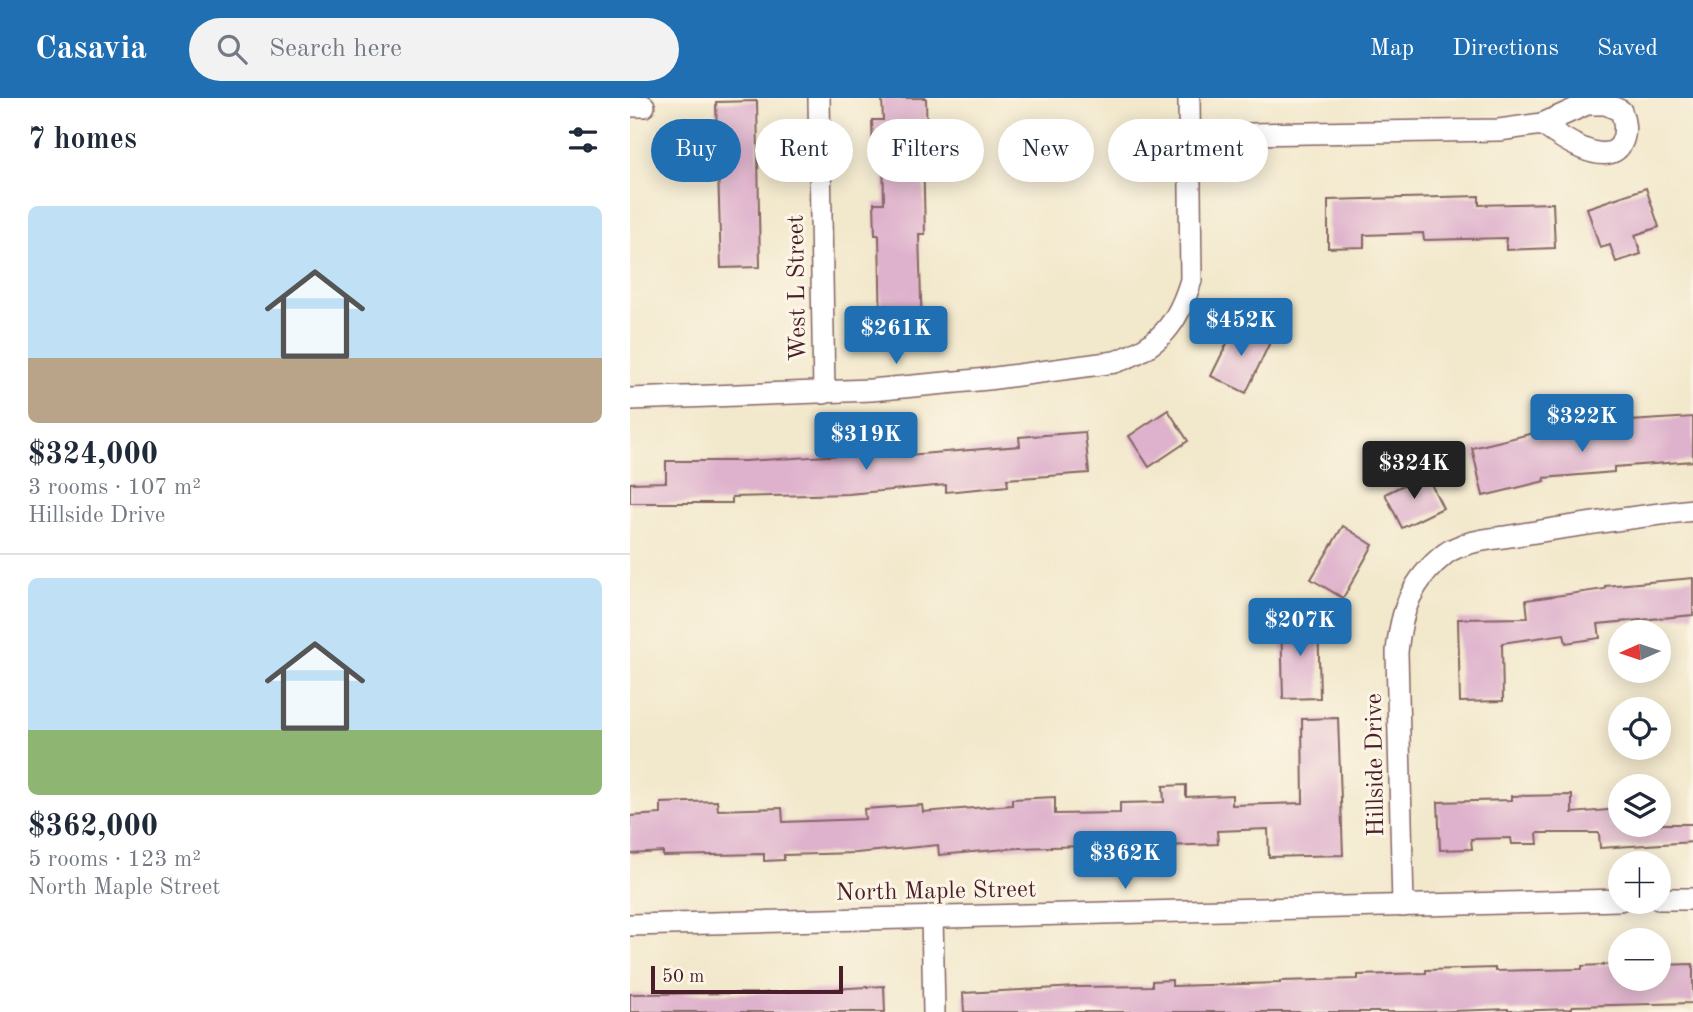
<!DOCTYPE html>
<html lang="en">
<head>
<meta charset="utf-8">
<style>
	:root { --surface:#fff; --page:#f2f2f3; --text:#1f2937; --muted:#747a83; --line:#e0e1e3; --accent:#1f6fb2 }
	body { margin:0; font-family:"Old Standard TT",serif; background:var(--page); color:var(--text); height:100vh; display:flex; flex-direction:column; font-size:26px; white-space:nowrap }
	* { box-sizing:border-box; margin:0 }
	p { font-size:23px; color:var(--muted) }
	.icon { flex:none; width:38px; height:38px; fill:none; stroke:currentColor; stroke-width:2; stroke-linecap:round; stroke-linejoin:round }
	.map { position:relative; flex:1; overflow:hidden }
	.details { display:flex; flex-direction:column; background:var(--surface); width:630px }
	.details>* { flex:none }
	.top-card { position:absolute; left:21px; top:21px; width:665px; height:63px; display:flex; gap:14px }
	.needle { width:46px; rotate:267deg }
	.fabs { position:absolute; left:978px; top:522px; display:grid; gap:14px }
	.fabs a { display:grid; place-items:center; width:63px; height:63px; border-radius:50%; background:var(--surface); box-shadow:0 4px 18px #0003; font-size:35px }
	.scale { position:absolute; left:21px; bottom:18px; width:192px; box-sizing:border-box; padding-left:7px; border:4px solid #4a1f2b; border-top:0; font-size:19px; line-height:24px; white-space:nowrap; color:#4a1f2b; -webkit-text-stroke:5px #fcf5e5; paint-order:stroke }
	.price { position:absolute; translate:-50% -60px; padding:0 16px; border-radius:7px; background:var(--accent); color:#fff; font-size:23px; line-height:46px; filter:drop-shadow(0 2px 4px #0008) }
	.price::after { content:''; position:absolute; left:50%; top:42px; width:21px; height:16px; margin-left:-10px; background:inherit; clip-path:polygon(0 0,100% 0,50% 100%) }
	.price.current { background:#222; color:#fff }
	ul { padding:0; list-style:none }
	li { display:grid; align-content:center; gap:14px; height:371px; padding:0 28px }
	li+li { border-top:2px solid var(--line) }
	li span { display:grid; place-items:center; height:217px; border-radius:10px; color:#555 }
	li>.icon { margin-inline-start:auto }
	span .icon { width:126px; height:126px; fill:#fffc; stroke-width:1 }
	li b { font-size:30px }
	h2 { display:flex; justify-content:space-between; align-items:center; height:84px; padding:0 28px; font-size:30px }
	.pill { padding:0 24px; border-radius:32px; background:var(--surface); box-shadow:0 4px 18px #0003; font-size:24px; line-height:63px }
	.pill.current { background:var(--accent); color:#fff }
	header { display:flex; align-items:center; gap:42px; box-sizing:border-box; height:98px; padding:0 35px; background:var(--accent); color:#fff }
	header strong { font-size:33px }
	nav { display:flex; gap:38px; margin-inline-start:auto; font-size:24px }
	.search { width:490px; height:63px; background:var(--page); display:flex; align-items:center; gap:18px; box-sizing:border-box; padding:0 24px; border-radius:38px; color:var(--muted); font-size:26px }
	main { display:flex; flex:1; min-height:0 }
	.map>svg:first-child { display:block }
	.building { fill:#deb1cc }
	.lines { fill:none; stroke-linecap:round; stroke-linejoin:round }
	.street-casing { stroke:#856563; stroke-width:24 }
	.street { stroke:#fff; stroke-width:21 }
	.labels { text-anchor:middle; stroke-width:6; stroke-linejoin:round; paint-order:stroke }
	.street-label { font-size:24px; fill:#4a1f2b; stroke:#fcf5e5 }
</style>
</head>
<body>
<header>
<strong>Casavia</strong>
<div class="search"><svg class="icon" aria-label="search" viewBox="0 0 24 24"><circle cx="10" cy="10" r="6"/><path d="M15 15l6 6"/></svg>Search here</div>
<nav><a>Map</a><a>Directions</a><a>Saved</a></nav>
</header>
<main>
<section class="details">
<h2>7 homes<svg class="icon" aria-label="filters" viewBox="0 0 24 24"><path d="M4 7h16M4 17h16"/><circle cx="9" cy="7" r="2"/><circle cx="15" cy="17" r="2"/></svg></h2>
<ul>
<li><span style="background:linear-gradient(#bfe0f5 70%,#b9a48a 0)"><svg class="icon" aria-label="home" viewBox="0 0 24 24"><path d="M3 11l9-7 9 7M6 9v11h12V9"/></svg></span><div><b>$324,000</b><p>3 rooms · 107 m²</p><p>Hillside Drive</p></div></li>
<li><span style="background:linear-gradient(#bfe0f5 70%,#8fb573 0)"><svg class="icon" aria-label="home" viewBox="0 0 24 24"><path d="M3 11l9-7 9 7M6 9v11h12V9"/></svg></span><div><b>$362,000</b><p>5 rooms · 123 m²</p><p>North Maple Street</p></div></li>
</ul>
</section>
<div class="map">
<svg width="1063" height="914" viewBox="0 0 1063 914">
	<rect width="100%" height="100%" fill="#fcf5e5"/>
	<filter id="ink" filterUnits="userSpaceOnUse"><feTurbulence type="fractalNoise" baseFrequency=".0143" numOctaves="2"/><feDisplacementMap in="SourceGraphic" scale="14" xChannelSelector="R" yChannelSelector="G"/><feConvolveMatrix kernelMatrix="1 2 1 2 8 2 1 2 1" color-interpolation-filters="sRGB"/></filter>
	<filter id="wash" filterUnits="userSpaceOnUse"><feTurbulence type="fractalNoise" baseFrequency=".00686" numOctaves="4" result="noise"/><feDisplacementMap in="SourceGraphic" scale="28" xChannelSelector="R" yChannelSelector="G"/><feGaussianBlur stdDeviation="1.57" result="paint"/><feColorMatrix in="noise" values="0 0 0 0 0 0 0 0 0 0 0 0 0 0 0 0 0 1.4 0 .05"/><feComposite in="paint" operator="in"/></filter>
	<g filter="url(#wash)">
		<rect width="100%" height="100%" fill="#f2e8cc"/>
		<g id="blocks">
			<g class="building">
				<path d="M252 0H296L297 53H293L295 136H289L292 233 251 234 249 137H245L244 105H254L253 54H243L242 22H253Z"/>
				<path d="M127 3 130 169 91 170 86 4Z"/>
				<path d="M1016 90 1029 129 1005 137 1011 156 986 164 980 147 970 150 957 110Z"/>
				<path d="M849 98V107L923 105 925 150 876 152V140L794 142 793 135 734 137V149L698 150V102Z"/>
				<path d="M607 225 641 242 616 295 581 278Z"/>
				<path d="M538 312 558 343 519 369 499 338Z"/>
				<path d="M1063 319V363L984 369V374L914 380 915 383 853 398 842 350 904 335 905 340 1001 332 1000 323Z"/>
				<path d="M455 334 459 375 377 381 378 388 316 394V387L218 396 102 399V405H0V385L36 384V363H115L278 353V357L390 348 389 339Z"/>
				<path d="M796 376 813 410 772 430 755 396Z"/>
				<path d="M713 428 743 447 713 500 681 481Z"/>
				<path d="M1063 480V517L968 526 970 540 936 545 934 536 872 545 873 603 830 604 828 521 898 520 896 502 975 491V488Z"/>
				<path d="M688 519 690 600 653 601 651 520Z"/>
				<path d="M708 620 713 757 639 759 638 731 587 733 588 746 535 748V744L484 746V754H454V748L388 750 309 757 308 747 226 755 154 757V762L134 763V756L33 758V754L0 756V718L31 716V705L87 703 88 712 152 710 153 724 235 721 234 711 292 707 293 714 382 707V701L425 699V716L490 715V705L534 704 533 688 556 687V699L602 697V707L673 705 672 621Z"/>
				<path d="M942 697V715L990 711V726H1063V744L970 750 969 735H907L908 746H882L881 740 841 741 842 751 810 752 808 704 881 702V698Z"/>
				<path d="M990 866V880H1029V867L1063 866V905L942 908V911L878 913V911L797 914H334L333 895 447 889 522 888V883L542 882V888L650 885V883L728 881V877L796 875V872L865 870V873L952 871V868Z"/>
				<path d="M254 888 255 914H0V896L131 895Z"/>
			</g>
		</g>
	</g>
	<g filter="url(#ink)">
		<use href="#blocks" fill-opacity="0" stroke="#856563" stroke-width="2"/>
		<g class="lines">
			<defs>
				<g id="street">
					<path d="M189 0 194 295"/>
					<path d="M957 6H976L991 13C995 24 997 35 991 46 976 72 928 38 912 26Z"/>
					<path d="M0 8H14"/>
					<path d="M560 37 869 32 912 26"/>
					<path d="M0 301 241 292 358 281 485 264C529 249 548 226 561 182L559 0"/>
					<path d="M1029 801H1063"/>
					<path d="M773 808 767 554C771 513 781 483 815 456 834 442 865 441 887 437 946 427 1004 419 1063 412"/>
					<path d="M302 818 304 914"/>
					<path d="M0 827 990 802"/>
				</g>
			</defs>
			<use href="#street" class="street-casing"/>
			<use href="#street" class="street"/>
		</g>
	</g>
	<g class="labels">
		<g class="street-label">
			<text transform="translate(166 190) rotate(-91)" y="8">West L Street</text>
			<text transform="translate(744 667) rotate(-91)" y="8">Hillside Drive</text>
			<text transform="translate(306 792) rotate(-1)" y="8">North Maple Street</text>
		</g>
	</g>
</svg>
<div class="fabs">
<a><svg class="needle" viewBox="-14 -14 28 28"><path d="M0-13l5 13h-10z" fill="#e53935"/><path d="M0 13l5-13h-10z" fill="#747a83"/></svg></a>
<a><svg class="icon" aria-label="locate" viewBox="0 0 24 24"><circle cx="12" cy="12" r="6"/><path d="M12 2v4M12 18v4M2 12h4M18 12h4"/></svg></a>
<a><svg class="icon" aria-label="layers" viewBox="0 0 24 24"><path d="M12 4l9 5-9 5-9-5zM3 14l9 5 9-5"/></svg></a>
<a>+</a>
<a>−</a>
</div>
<div class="scale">50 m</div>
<b class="price" style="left:611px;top:260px">$452K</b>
<b class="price" style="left:266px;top:268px">$261K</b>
<b class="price" style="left:952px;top:356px">$322K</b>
<b class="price" style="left:236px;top:374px">$319K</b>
<b class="price current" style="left:784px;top:403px">$324K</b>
<b class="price" style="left:670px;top:560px">$207K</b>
<b class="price" style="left:495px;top:793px">$362K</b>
<div class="top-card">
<a class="pill current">Buy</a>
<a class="pill">Rent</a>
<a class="pill">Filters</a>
<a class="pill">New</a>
<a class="pill">Apartment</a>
</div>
</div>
</main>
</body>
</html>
